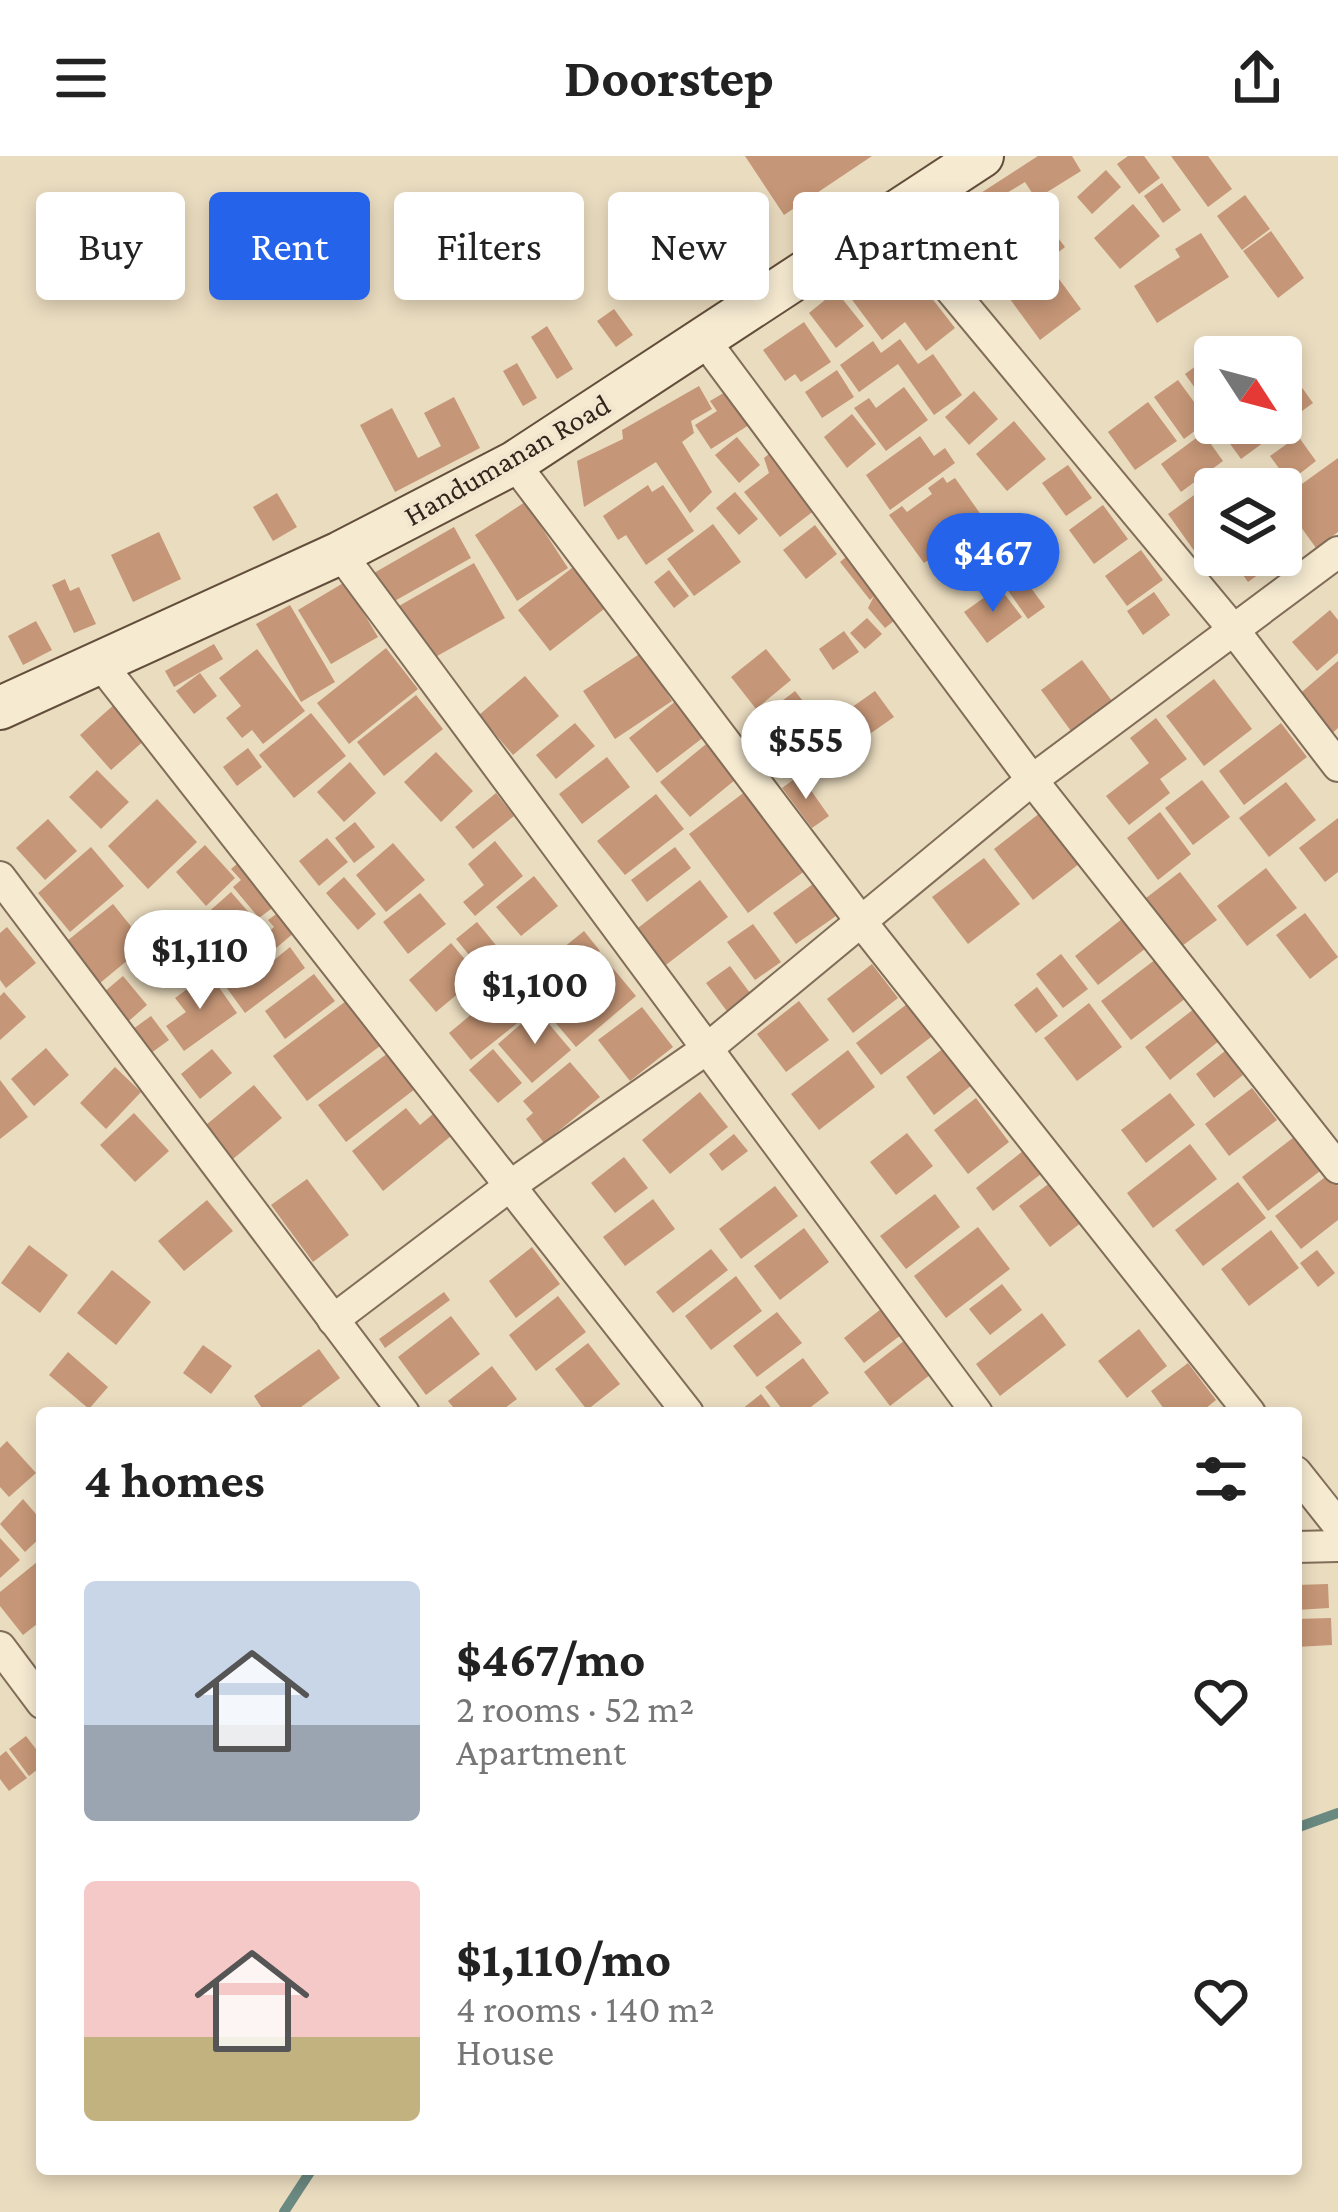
<!DOCTYPE html>
<html lang="en">
<head>
<meta charset="utf-8">
<style>
	:root { --surface:#fff; --page:#f2f2f2; --text:#222; --muted:#767676; --accent:#2563eb }
	body { margin:0; font-family:"Crimson Pro",serif; background:var(--page); color:var(--text); height:100vh; display:flex; flex-direction:column; font-size:45px; white-space:nowrap }
	* { box-sizing:border-box; margin:0 }
	p { font-size:39px; color:var(--muted) }
	.icon { flex:none; width:66px; height:66px; fill:none; stroke:currentColor; stroke-width:2; stroke-linecap:round; stroke-linejoin:round }
	.map { position:relative; flex:1; overflow:hidden }
	.drawer { position:absolute; left:36px; top:1251px; width:1266px; height:768px; display:flex; flex-direction:column; background:var(--surface); border-radius:12px; box-shadow:0 6px 18px #0003 }
	.drawer>* { flex:none }
	.hud { position:absolute; left:36px; top:36px; width:1266px; height:108px; display:flex; gap:24px }
	.needle { width:78px; rotate:126deg }
	.tools { position:absolute; left:1194px; top:180px; display:grid; gap:24px }
	.tools a { display:grid; place-items:center; width:108px; height:108px; border-radius:12px; background:var(--surface); box-shadow:0 6px 18px #0003; font-size:60px }
	.price { position:absolute; translate:-50% -102px; padding:0 27px; border-radius:42px; background:#fff; color:#222; font-size:39px; line-height:78px; filter:drop-shadow(0 3px 6px #0008) }
	.price::after { content:''; position:absolute; left:50%; top:72px; width:36px; height:27px; margin-left:-18px; background:inherit; clip-path:polygon(0 0,100% 0,50% 100%) }
	.price.selected { background:var(--accent); color:#fff }
	ul { padding:0; list-style:none }
	li { display:flex; align-items:center; gap:36px; height:300px; padding:0 48px }
	li span { display:grid; place-items:center; flex:none; width:336px; height:240px; border-radius:12px; color:#555 }
	li>.icon { margin-inline-start:auto }
	span .icon { width:144px; height:144px; fill:#fffc; stroke-width:1 }
	li b { font-size:51px }
	h2 { display:flex; justify-content:space-between; align-items:center; height:144px; padding:0 48px; font-size:51px }
	.chip { padding:0 42px; border-radius:12px; background:var(--surface); box-shadow:0 6px 18px #0003; font-size:42px; line-height:108px }
	.chip.selected { background:var(--accent); color:#fff }
	header { display:flex; justify-content:space-between; align-items:center; height:156px; padding:0 48px; background:var(--surface); font-size:54px; font-weight:700 }
	.map>svg:first-child { display:block }
	.lines { fill:none; stroke-linecap:round; stroke-linejoin:round }
	.stream { stroke:#6a8980; stroke-width:10 }
	.building { fill:#c59677 }
	.street-casing { stroke:#816d59; stroke-width:34 }
	.secondary-casing { stroke:#634e3c; stroke-width:46 }
	.street { stroke:#f6ead1; stroke-width:30 }
	.secondary { stroke:#f6ead1; stroke-width:42 }
	.labels { text-anchor:middle; stroke-width:9; stroke-linejoin:round; paint-order:stroke }
	.street-label { font-size:30px; fill:#32261c; stroke:#f2e7ce }
</style>
</head>
<body>
<header><svg class="icon" aria-label="menu" viewBox="0 0 24 24"><path d="M4 6h16M4 12h16M4 18h16"/></svg>Doorstep<svg class="icon" aria-label="share" viewBox="0 0 24 24"><path d="M12 15V3M7 8l5-5 5 5M5 13v7h14v-7"/></svg></header>
<div class="map">
<svg width="1338" height="2056" viewBox="0 0 1338 2056">
	<rect width="100%" height="100%" fill="#eadcbf"/>
	<g class="lines">
		<g class="stream">
			<path d="M1296 1672 1338 1657"/>
			<path d="M284 2056 312 2013"/>
		</g>
	</g>
	<g class="building">
		<path d="M745 0H872L784 59Z"/>
		<path d="M1038 0H1072L1081 15 1036 43 1025 26 1005 38 1015 55 991 70 982 55 965 66 959 73 967 86 957 92 939 64Z"/>
		<path d="M1128 0H1144L1160 22 1139 38 1117 8Z"/>
		<path d="M1171 0H1208L1232 33 1208 51Z"/>
		<path d="M1106 14 1121 31 1092 58 1077 41Z"/>
		<path d="M1162 27 1181 54 1163 67 1144 40Z"/>
		<path d="M1245 39 1270 73 1242 94 1217 60Z"/>
		<path d="M1133 48 1160 80 1120 113 1094 82Z"/>
		<path d="M981 65 1001 97 985 107 965 75Z"/>
		<path d="M1045 65 1065 91 1042 109 1022 82Z"/>
		<path d="M704 72 735 118 720 128 689 82Z"/>
		<path d="M1271 75 1304 122 1278 142 1243 95Z"/>
		<path d="M1201 77 1229 121 1157 167 1134 130 1180 101 1175 93Z"/>
		<path d="M1010 80 1020 92 1002 105 1013 119 1002 128 988 111 1004 99 1000 88Z"/>
		<path d="M907 91 933 125 924 132 955 172 926 195 905 166 882 184 847 137Z"/>
		<path d="M1048 108 1081 153 1040 184 1007 139Z"/>
		<path d="M836 135 864 170 836 192 809 157Z"/>
		<path d="M614 153 633 179 616 191 597 165Z"/>
		<path d="M804 166 831 206 801 226 795 218 785 225 763 194Z"/>
		<path d="M547 170 573 213 557 223 531 181Z"/>
		<path d="M900 183 918 208 933 198 962 239 934 259 898 208 859 236 840 209 873 185 881 197Z"/>
		<path d="M1211 199 1215 205 1212 256 1185 218Z"/>
		<path d="M517 207 537 242 523 250 503 215Z"/>
		<path d="M837 214 854 241 822 262 805 236Z"/>
		<path d="M1290 215 1313 247 1291 263 1281 248V222Z"/>
		<path d="M1178 224 1208 265 1184 283 1154 241Z"/>
		<path d="M699 230 712 253 691 265 694 277 682 286 712 336 690 357 656 306 584 351 577 305 623 283 622 274Z"/>
		<path d="M904 231 928 264 886 295 854 252 869 242 876 252Z"/>
		<path d="M732 232 764 283 760 286 749 269 711 293 695 269 717 255 710 245Z"/>
		<path d="M974 235 998 263 969 289 945 261Z"/>
		<path d="M454 241 480 292 395 336 360 269 392 252 418 302 441 290 424 257Z"/>
		<path d="M1148 246 1177 285 1135 314 1108 276Z"/>
		<path d="M852 258 876 288 847 312 824 281Z"/>
		<path d="M1014 265 1046 303 1007 335 976 298Z"/>
		<path d="M1215 267H1261L1271 281 1241 303Z"/>
		<path d="M1203 277 1223 305 1181 336 1161 308Z"/>
		<path d="M920 280 934 300 945 292 955 307 890 354 866 319Z"/>
		<path d="M1298 280 1316 305 1289 326 1270 300Z"/>
		<path d="M737 281 760 309 739 327 715 299Z"/>
		<path d="M775 293 820 350 780 381 744 336 769 317 764 302Z"/>
		<path d="M1338 302V376L1316 392 1281 343Z"/>
		<path d="M1068 309 1092 342 1066 360 1042 327Z"/>
		<path d="M1230 313 1244 333H1215V382L1195 396 1168 358Z"/>
		<path d="M943 321 947 327 955 322 984 363 924 407 889 359 902 350 907 356 932 338 928 332Z"/>
		<path d="M648 329 652 336 663 329 694 375 646 409 626 379 618 384 603 360Z"/>
		<path d="M735 336 758 363 739 379 716 352Z"/>
		<path d="M277 337 297 371 273 385 253 351Z"/>
		<path d="M525 346 568 412 517 445 475 379Z"/>
		<path d="M1103 349 1128 383 1094 408 1069 374Z"/>
		<path d="M713 368 741 406 694 440 667 403Z"/>
		<path d="M815 369 837 398 806 423 783 394Z"/>
		<path d="M987 370 1005 396 974 418 956 392Z"/>
		<path d="M454 371 471 402 391 447 374 417Z"/>
		<path d="M159 376 181 423 133 446 111 399Z"/>
		<path d="M1281 387 1288 397 1248 426 1229 399H1281Z"/>
		<path d="M854 394 884 432 874 440 882 450 889 446 900 460 885 472 868 452 874 440 870 444 840 406Z"/>
		<path d="M1141 394 1163 424 1127 450 1105 420Z"/>
		<path d="M581 405 613 446 550 495 518 454Z"/>
		<path d="M474 407 505 462 430 504 399 450Z"/>
		<path d="M669 414 689 440 674 452 654 426Z"/>
		<path d="M1020 417 1045 451 1028 463 1004 429Z"/>
		<path d="M65 423 70 435 79 431 96 468 74 477 52 429Z"/>
		<path d="M345 426 378 481 331 508 298 454Z"/>
		<path d="M999 431 1022 461 987 487 964 456Z"/>
		<path d="M1154 436 1170 459 1143 479 1127 455Z"/>
		<path d="M290 449 335 526 301 546 256 468Z"/>
		<path d="M1330 454 1338 464V497L1317 515 1292 486Z"/>
		<path d="M867 462 882 478 865 493 850 477Z"/>
		<path d="M36 465 52 494 23 509 8 480Z"/>
		<path d="M844 475 859 496 833 514 819 493Z"/>
		<path d="M214 488 223 503 174 531 165 515Z"/>
		<path d="M386 492 418 533 349 588 317 547Z"/>
		<path d="M257 493 305 555 263 588 252 574 242 582 226 562 241 550 219 522Z"/>
		<path d="M766 493 791 524 756 553 731 521Z"/>
		<path d="M641 497 672 545 615 583 583 535Z"/>
		<path d="M1082 504 1112 545 1071 575 1041 534Z"/>
		<path d="M1338 505V572L1329 580 1296 541Z"/>
		<path d="M200 517 217 540 194 558 176 535Z"/>
		<path d="M525 520 559 560 513 599 479 559Z"/>
		<path d="M1214 523 1252 573 1204 610 1166 560Z"/>
		<path d="M795 535 813 558 783 581 765 558Z"/>
		<path d="M875 535 894 561 864 582 845 556Z"/>
		<path d="M416 539 443 573 384 620 357 586Z"/>
		<path d="M681 541 709 577 657 617 629 582Z"/>
		<path d="M116 547 147 582 111 614 80 579Z"/>
		<path d="M311 557 346 600 294 642 259 599Z"/>
		<path d="M1156 562 1187 603 1160 623 1170 637 1129 669 1106 640 1149 607 1130 582Z"/>
		<path d="M575 567 595 590 556 623 536 599Z"/>
		<path d="M1281 567 1307 601 1244 649 1219 615Z"/>
		<path d="M711 584 741 619 690 661 660 626Z"/>
		<path d="M248 592 262 611 237 630 223 611Z"/>
		<path d="M436 596 473 635 441 666 404 626Z"/>
		<path d="M607 601 630 631 582 668 559 638Z"/>
		<path d="M350 606 376 637 344 666 317 636Z"/>
		<path d="M97 614 129 646 101 673 69 641Z"/>
		<path d="M800 619 829 660 812 672 782 632Z"/>
		<path d="M1202 624 1230 661 1193 689 1165 652Z"/>
		<path d="M1286 626 1316 664 1269 701 1239 662Z"/>
		<path d="M746 635 806 714 748 757 689 678Z"/>
		<path d="M496 637 514 660 473 693 455 671Z"/>
		<path d="M656 638 684 673 625 719 597 685Z"/>
		<path d="M157 643 197 686 148 733 108 690Z"/>
		<path d="M1045 653 1084 704 1033 744 994 693Z"/>
		<path d="M1160 656 1191 698 1158 724 1127 682Z"/>
		<path d="M1338 662V716L1325 726 1299 692Z"/>
		<path d="M48 663 77 695 45 724 16 692Z"/>
		<path d="M355 666 375 691 354 707 335 682Z"/>
		<path d="M327 682 348 706 319 730 299 705Z"/>
		<path d="M495 685 523 720 475 760 463 746 484 729 468 708Z"/>
		<path d="M393 687 425 724 386 756 356 719Z"/>
		<path d="M205 689 235 722 206 750 176 716Z"/>
		<path d="M91 691 124 730 70 776 38 737Z"/>
		<path d="M675 691 691 712 647 746 631 724Z"/>
		<path d="M984 702 1020 748 968 788 932 741Z"/>
		<path d="M238 707 279 747 259 762 233 731 241 724 231 713Z"/>
		<path d="M1266 712 1297 752 1247 790 1217 750Z"/>
		<path d="M1180 716 1217 764 1182 790 1146 742Z"/>
		<path d="M534 720 558 750 521 780 496 751Z"/>
		<path d="M344 721 376 758 358 774 326 737Z"/>
		<path d="M700 724 728 761 662 812 634 775Z"/>
		<path d="M813 728 836 760 796 788 773 757Z"/>
		<path d="M231 736 264 774 236 799 203 761Z"/>
		<path d="M420 737 446 768 408 798 383 766Z"/>
		<path d="M113 748 146 789 100 827 67 785Z"/>
		<path d="M279 756 295 776 275 793 264 780 274 771 268 764Z"/>
		<path d="M1305 757 1338 801 1310 823 1276 779Z"/>
		<path d="M1127 759 1150 789 1098 829 1075 800Z"/>
		<path d="M477 766 508 804 487 821 456 783Z"/>
		<path d="M753 768 781 806 755 824 727 786Z"/>
		<path d="M7 771 36 807 6 832 0 824V777Z"/>
		<path d="M207 774 224 798 195 819 177 796Z"/>
		<path d="M584 775 600 795 574 816 558 796Z"/>
		<path d="M262 787 274 804 290 791 305 812 245 857 218 820Z"/>
		<path d="M451 787 479 820 436 856 409 824Z"/>
		<path d="M157 789 171 807 150 823 136 805Z"/>
		<path d="M1061 798 1088 833 1063 852 1036 818Z"/>
		<path d="M1160 800 1190 839 1131 884 1101 845Z"/>
		<path d="M606 804 636 840 576 891 526 832 542 820 554 835 570 822 577 830Z"/>
		<path d="M872 808 898 842 853 877 827 843Z"/>
		<path d="M730 810 753 841 729 858 706 827Z"/>
		<path d="M209 817 237 857 184 895 166 870 186 856 175 842Z"/>
		<path d="M314 818 335 845 285 883 265 855Z"/>
		<path d="M123 820 147 849 122 871 97 842Z"/>
		<path d="M1037 831 1058 860 1036 877 1014 849Z"/>
		<path d="M4 836 26 861 0 884V840Z"/>
		<path d="M497 837 520 865 471 904 449 877Z"/>
		<path d="M350 842 384 887 307 945 273 900Z"/>
		<path d="M799 845 829 884 786 916 757 878Z"/>
		<path d="M911 845 935 878 881 919 856 887Z"/>
		<path d="M1089 847 1122 891 1077 925 1044 882Z"/>
		<path d="M1199 849 1224 881 1170 924 1145 891Z"/>
		<path d="M642 851 673 891 630 925 598 884Z"/>
		<path d="M537 854 571 894 532 927 498 888Z"/>
		<path d="M151 860 169 884 147 900 129 876Z"/>
		<path d="M949 888 977 925 934 959 906 921Z"/>
		<path d="M46 892 69 919 34 950 11 923Z"/>
		<path d="M212 893 232 917 200 943 181 918Z"/>
		<path d="M493 893 522 927 498 947 469 914Z"/>
		<path d="M848 894 875 931 819 974 791 938Z"/>
		<path d="M1225 895 1243 919 1214 942 1196 918Z"/>
		<path d="M388 897 415 933 346 986 318 949Z"/>
		<path d="M570 906 600 941 544 987 526 963 533 957 523 945Z"/>
		<path d="M115 911 141 936 106 973 80 947Z"/>
		<path d="M0 924 28 961 0 983Z"/>
		<path d="M254 929 282 962 233 1003 206 969Z"/>
		<path d="M1252 932 1277 964 1229 1000 1205 968Z"/>
		<path d="M700 936 728 971 670 1018 642 984Z"/>
		<path d="M1170 937 1195 969 1146 1007 1121 974Z"/>
		<path d="M976 942 1009 986 968 1018 934 974Z"/>
		<path d="M406 952 420 969 433 958 451 980 383 1035 352 995Z"/>
		<path d="M134 957 169 995 135 1026 100 989Z"/>
		<path d="M907 977 933 1010 896 1039 870 1006Z"/>
		<path d="M734 978 748 995 722 1015 709 998Z"/>
		<path d="M1298 978 1324 1012 1268 1055 1242 1021Z"/>
		<path d="M1190 988 1217 1023 1153 1072 1127 1037Z"/>
		<path d="M1023 995 1041 1018 993 1055 976 1032Z"/>
		<path d="M624 1001 648 1032 615 1057 591 1027Z"/>
		<path d="M1329 1018 1338 1030V1064L1301 1093 1275 1060Z"/>
		<path d="M307 1023 349 1079 313 1106 271 1049Z"/>
		<path d="M1051 1026 1082 1066 1050 1091 1019 1050Z"/>
		<path d="M1238 1026 1266 1062 1203 1110 1175 1074Z"/>
		<path d="M775 1030 798 1060 741 1103 719 1073Z"/>
		<path d="M935 1038 960 1071 906 1113 880 1080Z"/>
		<path d="M653 1043 675 1073 625 1110 603 1081Z"/>
		<path d="M207 1044 233 1075 184 1115 158 1085Z"/>
		<path d="M978 1071 1010 1113 946 1162 914 1120Z"/>
		<path d="M804 1072 829 1106 780 1144 754 1110Z"/>
		<path d="M1271 1074 1299 1112 1249 1150 1221 1113Z"/>
		<path d="M29 1089 68 1119 40 1157 1 1127Z"/>
		<path d="M532 1091 560 1128 516 1162 489 1125Z"/>
		<path d="M711 1093 728 1114 673 1157 656 1136Z"/>
		<path d="M1317 1094 1335 1117 1318 1131 1300 1107Z"/>
		<path d="M112 1114 151 1146 116 1189 77 1157Z"/>
		<path d="M736 1120 762 1155 711 1194 685 1160Z"/>
		<path d="M1002 1128 1022 1154 990 1179 969 1153Z"/>
		<path d="M444 1136 450 1144 385 1192 379 1183Z"/>
		<path d="M558 1140 586 1176 536 1215 509 1179Z"/>
		<path d="M881 1153 901 1179 864 1207 844 1182Z"/>
		<path d="M777 1156 802 1187 757 1221 733 1190Z"/>
		<path d="M1042 1157 1066 1189 1000 1240 976 1208Z"/>
		<path d="M451 1160 480 1198 426 1239 398 1201Z"/>
		<path d="M1139 1173 1167 1210 1127 1242 1098 1205Z"/>
		<path d="M909 1181 935 1215 890 1250 864 1216Z"/>
		<path d="M588 1187 620 1228 587 1254 555 1213Z"/>
		<path d="M203 1189 232 1210 211 1238 183 1217Z"/>
		<path d="M319 1193 340 1222 293 1257H265L254 1240Z"/>
		<path d="M68 1196 108 1231 89 1253 49 1219Z"/>
		<path d="M803 1202 829 1237 803 1257H785L765 1231Z"/>
		<path d="M1188 1207 1216 1244 1200 1257H1167L1151 1235Z"/>
		<path d="M492 1210 517 1243 498 1257H458L448 1245Z"/>
		<path d="M761 1238 775 1257H737Z"/>
		<path d="M7 1285 36 1317 9 1341 0 1331V1292Z"/>
		<path d="M23 1343 42 1365V1380L25 1396 0 1368Z"/>
		<path d="M0 1382 20 1404 0 1422Z"/>
		<path d="M42 1402V1464L23 1479 0 1450V1436Z"/>
		<path d="M1328 1428 1329 1452 1296 1454V1429Z"/>
		<path d="M1331 1462 1332 1489 1296 1491V1463Z"/>
		<path d="M26 1580 42 1601V1610L29 1620 9 1593Z"/>
		<path d="M6 1595 27 1622 9 1635 0 1623V1600Z"/>
	</g>
	<g class="lines">
		<defs>
			<g id="street">
				<path d="M891 62 1233 473 1338 610"/>
				<path d="M705 185 1032 624 1338 1012"/>
				<path d="M514 307 863 768 1250 1257"/>
				<path d="M340 397 977 1257"/>
				<path d="M100 507 688 1257"/>
				<path d="M0 721 404 1257"/>
				<path d="M333 1164 507 1032 708 892 1032 624 1338 396"/>
				<path d="M1296 1316 1338 1369"/>
				<path d="M1296 1391 1338 1390"/>
				<path d="M0 1491 42 1547"/>
			</g>
			<path id="secondary" d="M0 552 340 397 514 307 982 0"/>
		</defs>
		<use href="#street" class="street-casing"/>
		<use href="#secondary" class="secondary-casing"/>
		<use href="#street" class="street"/>
		<use href="#secondary" class="secondary"/>
	</g>
	<g class="labels">
		<g class="street-label">
			<text transform="translate(507 304) rotate(-30)" y="10">Handumanan Road</text>
		</g>
	</g>
</svg>
<div class="tools">
<a><svg class="needle" viewBox="-14 -14 28 28"><path d="M0-13l5 13h-10z" fill="#e53935"/><path d="M0 13l5-13h-10z" fill="#767676"/></svg></a>
<a><svg class="icon" aria-label="layers" viewBox="0 0 24 24"><path d="M12 4l9 5-9 5-9-5zM3 14l9 5 9-5"/></svg></a>
</div>
<b class="price selected" style="left:993px;top:459px">$467</b>
<b class="price" style="left:806px;top:646px">$555</b>
<b class="price" style="left:200px;top:856px">$1,110</b>
<b class="price" style="left:535px;top:891px">$1,100</b>
<div class="hud">
<a class="chip">Buy</a>
<a class="chip selected">Rent</a>
<a class="chip">Filters</a>
<a class="chip">New</a>
<a class="chip">Apartment</a>
</div>
<section class="drawer">
<h2>4 homes<svg class="icon" aria-label="filters" viewBox="0 0 24 24"><path d="M4 7h16M4 17h16"/><circle cx="9" cy="7" r="2"/><circle cx="15" cy="17" r="2"/></svg></h2>
<ul>
<li><span style="background:linear-gradient(#c9d6e8 60%,#9aa5b1 0)"><svg class="icon" aria-label="home" viewBox="0 0 24 24"><path d="M3 11l9-7 9 7M6 9v11h12V9"/></svg></span><div><b>$467/mo</b><p>2 rooms · 52 m²</p><p>Apartment</p></div><svg class="icon" aria-label="heart" viewBox="0 0 24 24"><path d="M12 20l-8-8c-3-5 5-10 8-4 3-6 11-1 8 4z"/></svg></li>
<li><span style="background:linear-gradient(#f6c9c9 65%,#c2b280 0)"><svg class="icon" aria-label="home" viewBox="0 0 24 24"><path d="M3 11l9-7 9 7M6 9v11h12V9"/></svg></span><div><b>$1,110/mo</b><p>4 rooms · 140 m²</p><p>House</p></div><svg class="icon" aria-label="heart" viewBox="0 0 24 24"><path d="M12 20l-8-8c-3-5 5-10 8-4 3-6 11-1 8 4z"/></svg></li>
</ul>
</section>
</div>
</body>
</html>
